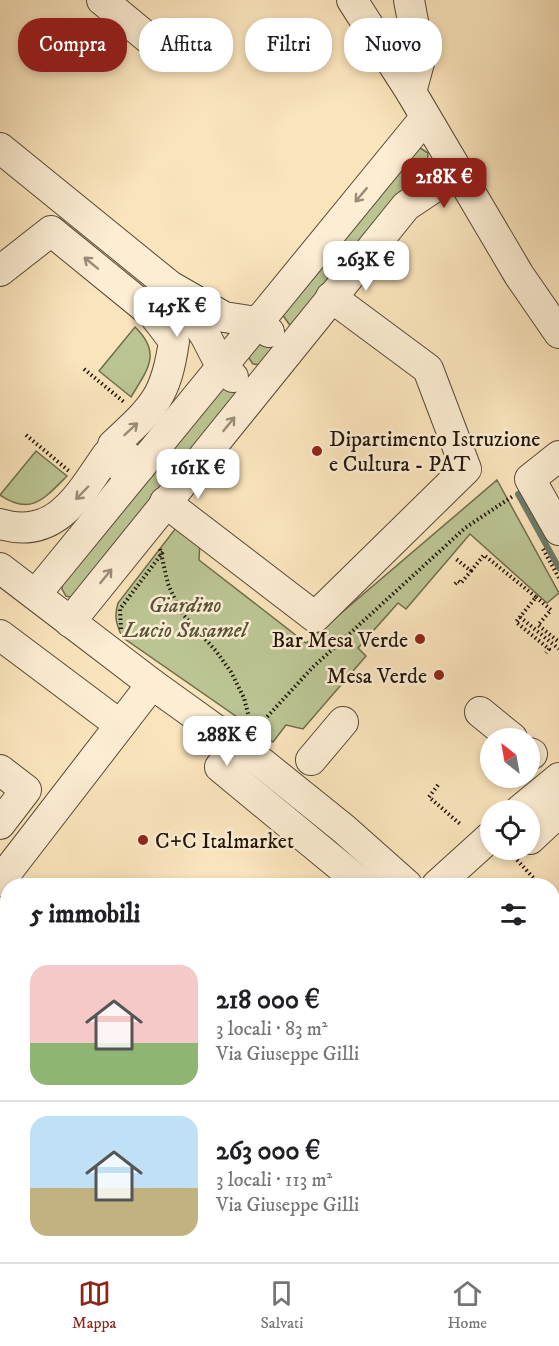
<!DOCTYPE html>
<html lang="it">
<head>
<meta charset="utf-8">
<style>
	:root { --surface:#fff; --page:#f2f2f2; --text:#202124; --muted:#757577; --line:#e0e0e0; --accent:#8f2418 }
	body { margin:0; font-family:"IM FELL DW Pica",serif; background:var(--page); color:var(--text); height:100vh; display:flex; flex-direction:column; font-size:22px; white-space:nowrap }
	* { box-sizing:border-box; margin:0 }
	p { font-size:20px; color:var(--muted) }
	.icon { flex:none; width:33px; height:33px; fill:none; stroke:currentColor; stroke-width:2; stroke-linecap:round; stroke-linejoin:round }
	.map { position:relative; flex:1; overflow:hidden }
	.details { position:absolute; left:0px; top:878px; width:560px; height:386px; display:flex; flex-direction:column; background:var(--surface); border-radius:24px 24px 0 0; box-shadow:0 3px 9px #0003 }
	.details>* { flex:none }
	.hud { position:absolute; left:18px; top:18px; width:524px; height:54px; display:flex; gap:12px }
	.needle { width:39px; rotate:329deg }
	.buttons { position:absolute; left:480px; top:728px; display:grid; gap:12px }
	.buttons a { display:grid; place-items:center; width:60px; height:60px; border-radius:50%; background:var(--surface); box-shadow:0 3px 9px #0003; font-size:30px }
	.price { position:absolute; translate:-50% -51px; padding:0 14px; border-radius:12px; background:#fff; color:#222; font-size:20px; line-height:39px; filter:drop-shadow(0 2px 3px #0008) }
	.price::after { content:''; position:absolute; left:50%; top:36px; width:18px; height:14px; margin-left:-9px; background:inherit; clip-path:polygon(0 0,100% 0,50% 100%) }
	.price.active { background:var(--accent); color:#fff }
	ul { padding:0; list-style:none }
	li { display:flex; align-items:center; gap:18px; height:150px; padding:0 30px }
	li+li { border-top:2px solid var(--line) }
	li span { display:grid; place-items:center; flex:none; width:168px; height:120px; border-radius:18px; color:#555 }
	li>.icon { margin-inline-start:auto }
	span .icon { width:72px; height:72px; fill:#fffc; stroke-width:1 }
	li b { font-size:26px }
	h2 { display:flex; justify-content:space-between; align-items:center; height:72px; padding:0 30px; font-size:26px }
	.pill { padding:0 21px; border-radius:24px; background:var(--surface); box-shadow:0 3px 9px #0003; font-size:21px; line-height:54px }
	.pill.active { background:var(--accent); color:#fff }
	.dock { display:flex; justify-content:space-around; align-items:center; height:84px; border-top:2px solid var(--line); background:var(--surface); font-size:16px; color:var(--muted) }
	.dock a { display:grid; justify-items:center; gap:3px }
	.dock .active { color:var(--accent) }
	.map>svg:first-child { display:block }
	.green { fill:#bbc593; stroke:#6e6d4e; stroke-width:1.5 }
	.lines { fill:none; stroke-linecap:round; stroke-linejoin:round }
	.stream { stroke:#6c7b6b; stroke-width:6 }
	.minor-casing { stroke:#564936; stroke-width:32 }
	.major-casing { stroke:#201509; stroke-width:35 }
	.path { stroke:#201509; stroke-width:4; stroke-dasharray:1.5 3; stroke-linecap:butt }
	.minor { stroke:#fcedd3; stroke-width:30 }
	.major { stroke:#fae4bc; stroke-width:33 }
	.oneway { stroke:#998c78 }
	.poi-dot { fill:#8f2418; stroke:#fcedd3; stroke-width:2 }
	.labels { text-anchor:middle; stroke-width:5; stroke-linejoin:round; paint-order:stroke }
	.poi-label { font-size:22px; fill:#201509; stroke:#fcedd3; text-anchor:start }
	.park-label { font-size:22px; font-style:italic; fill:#565339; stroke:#fcedd3 }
</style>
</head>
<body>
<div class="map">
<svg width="559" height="1262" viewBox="0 0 559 1262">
	<rect width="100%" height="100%" fill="#fae4bc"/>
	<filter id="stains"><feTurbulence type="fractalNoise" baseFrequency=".00333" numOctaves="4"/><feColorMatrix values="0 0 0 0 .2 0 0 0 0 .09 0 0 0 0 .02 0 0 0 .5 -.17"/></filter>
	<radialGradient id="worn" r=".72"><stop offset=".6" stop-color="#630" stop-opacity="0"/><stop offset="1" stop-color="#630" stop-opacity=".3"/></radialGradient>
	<g class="green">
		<path d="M417 146 428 153 427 167 303 322 295 326 289 324 280 311Z"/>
		<path d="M135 327C162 353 148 369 131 397L99 371Z"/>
		<path d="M254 341 270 345 272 351 261 365 253 364 246 354Z"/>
		<path d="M220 386H235L238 393 73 598 66 596 62 589 63 580Z"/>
		<path d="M36 451 67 476C44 499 31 516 0 495Z"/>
		<path d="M497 480 559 593 547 603 470 534 406 609 398 603 358 648 366 656 303 729 286 725 273 742 122 637C116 623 114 617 118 603L179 524 200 541 199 560 306 643Z"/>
		<path d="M559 1163V1262H498V1256H552V1172Z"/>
	</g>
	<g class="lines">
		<path class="stream" d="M518 494 559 568"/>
		<defs>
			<g id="minor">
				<path d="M102 0 166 53"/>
				<path d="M352 0 411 92 519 275 559 333"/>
				<path d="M409 0 420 59 411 92"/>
				<path d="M0 148 170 286 224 317 257 322 269 332"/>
				<path d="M0 271 51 231 154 315 174 341C166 397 154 407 113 445L140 467"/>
				<path d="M176 294 205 335 221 366 233 377"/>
				<path d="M559 456 530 479 559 530"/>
				<path d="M165 502 315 617 466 469 428 369 331 297"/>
				<path d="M0 524C56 541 80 494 107 455L130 475"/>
				<path d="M0 568 152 684 262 763 344 829 407 885"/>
				<path d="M36 594 425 118"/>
				<path d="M70 622 406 206 457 172"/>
				<path d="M0 635 120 725"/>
				<path d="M480 712 512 738"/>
				<path d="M530 753 532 754"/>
				<path d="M311 760 343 722"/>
				<path d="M220 767 363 885"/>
				<path d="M0 770 26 790 0 824"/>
				<path d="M520 810 559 778"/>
				<path d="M530 839 559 812"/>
				<path d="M0 881 152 684"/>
				<path d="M437 885 490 837"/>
				<path d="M552 1031 559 1038"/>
				<path d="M552 1127 559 1118"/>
				<path d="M0 1255 8 1245"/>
				<path d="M67 1256 105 1258"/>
				<path d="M181 1256 190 1262"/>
				<path d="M447 1262 452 1256"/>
			</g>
			<g id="major">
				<path d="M0 1153 8 1159"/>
				<path d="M0 1179 8 1184"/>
				<path d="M102 1256 111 1262"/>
				<path d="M137 1256 145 1262"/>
			</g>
		</defs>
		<use href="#minor" class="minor-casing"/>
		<use href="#major" class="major-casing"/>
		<g class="path">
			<path d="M84 369 124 402"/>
			<path d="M26 435 69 471"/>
			<path d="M160 549 168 584 180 611 216 651 231 672 244 698 251 725"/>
			<path d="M543 549 559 578"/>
			<path d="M471 571 484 555 536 597 516 622 549 649 546 653"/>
			<path d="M455 584 458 581 461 583 471 571 456 559"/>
			<path d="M536 597 551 610 538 625 559 642"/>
			<path d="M520 617 559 649"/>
			<path d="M121 629 120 609 163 552"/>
			<path d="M255 730 312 668 465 528 513 496"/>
			<path d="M438 785 429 797 460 824"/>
			<path d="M517 860 540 885"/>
			<path d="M552 898 559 906"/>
			<path d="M552 1159 559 1151"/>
			<path d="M552 1204 559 1194"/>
			<path d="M552 1219 559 1223"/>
			<path d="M224 1256 233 1262"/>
			<path d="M532 1256 533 1262"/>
		</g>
		<use href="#minor" class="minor"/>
		<use href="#major" class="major"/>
	</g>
	<defs><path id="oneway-shaft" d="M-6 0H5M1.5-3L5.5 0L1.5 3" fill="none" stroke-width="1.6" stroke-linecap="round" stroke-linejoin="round" transform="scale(1.5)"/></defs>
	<g class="oneway">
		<use href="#oneway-shaft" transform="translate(361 195) rotate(130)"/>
		<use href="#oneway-shaft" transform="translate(91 263) rotate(-141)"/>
		<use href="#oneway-shaft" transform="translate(229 424) rotate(-51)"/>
		<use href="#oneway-shaft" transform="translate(131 429) rotate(-43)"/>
		<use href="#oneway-shaft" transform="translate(82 493) rotate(134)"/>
		<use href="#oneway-shaft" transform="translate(106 576) rotate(-51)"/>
	</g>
	<g class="poi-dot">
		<circle cx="317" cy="451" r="6"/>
		<circle cx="420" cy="639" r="6"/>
		<circle cx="439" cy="675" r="6"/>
		<circle cx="143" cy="840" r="6"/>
	</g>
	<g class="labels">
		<g class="poi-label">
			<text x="329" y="446">Dipartimento Istruzione<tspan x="329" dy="25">e Cultura - PAT</tspan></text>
			<text x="408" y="647" text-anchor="end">Bar Mesa Verde</text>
			<text x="427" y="683" text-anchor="end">Mesa Verde</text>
			<text x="155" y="848">C+C Italmarket</text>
		</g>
		<g class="park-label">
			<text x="185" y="612">Giardino<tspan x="185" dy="25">Lucio Susamel</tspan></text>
		</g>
	</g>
	<rect width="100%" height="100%" filter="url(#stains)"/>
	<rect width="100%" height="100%" fill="url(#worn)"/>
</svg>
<div class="buttons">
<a><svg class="needle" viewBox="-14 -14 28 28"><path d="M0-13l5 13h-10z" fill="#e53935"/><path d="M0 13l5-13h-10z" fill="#757577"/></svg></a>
<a><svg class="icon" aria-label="locate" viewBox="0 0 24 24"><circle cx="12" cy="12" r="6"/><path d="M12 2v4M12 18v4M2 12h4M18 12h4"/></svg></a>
</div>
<b class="price active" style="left:444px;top:209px">218K €</b>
<b class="price" style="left:366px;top:292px">263K €</b>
<b class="price" style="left:177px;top:338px">145K €</b>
<b class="price" style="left:198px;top:500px">161K €</b>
<b class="price" style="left:227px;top:767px">288K €</b>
<div class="hud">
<a class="pill active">Compra</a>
<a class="pill">Affitta</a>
<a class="pill">Filtri</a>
<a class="pill">Nuovo</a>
</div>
<section class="details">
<h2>5 immobili<svg class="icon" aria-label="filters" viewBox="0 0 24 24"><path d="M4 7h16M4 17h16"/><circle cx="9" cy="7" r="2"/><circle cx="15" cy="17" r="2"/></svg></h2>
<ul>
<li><span style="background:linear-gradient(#f6c9c9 65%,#8fb573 0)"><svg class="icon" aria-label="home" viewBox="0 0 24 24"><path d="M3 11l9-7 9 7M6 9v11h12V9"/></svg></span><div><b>218 000 €</b><p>3 locali · 83 m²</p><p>Via Giuseppe Gilli</p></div></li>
<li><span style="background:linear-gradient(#bfe0f5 60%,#c2b280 0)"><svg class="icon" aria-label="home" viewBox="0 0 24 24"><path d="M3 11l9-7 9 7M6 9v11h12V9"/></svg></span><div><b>263 000 €</b><p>3 locali · 113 m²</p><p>Via Giuseppe Gilli</p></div></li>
</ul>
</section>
</div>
<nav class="dock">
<a class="active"><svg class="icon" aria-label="map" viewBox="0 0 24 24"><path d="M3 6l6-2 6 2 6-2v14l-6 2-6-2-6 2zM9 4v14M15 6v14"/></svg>Mappa</a>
<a><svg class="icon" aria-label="saved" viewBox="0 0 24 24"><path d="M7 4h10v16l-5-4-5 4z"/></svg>Salvati</a>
<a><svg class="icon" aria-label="home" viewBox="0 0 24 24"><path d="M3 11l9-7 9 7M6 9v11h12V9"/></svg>Home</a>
</nav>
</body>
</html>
